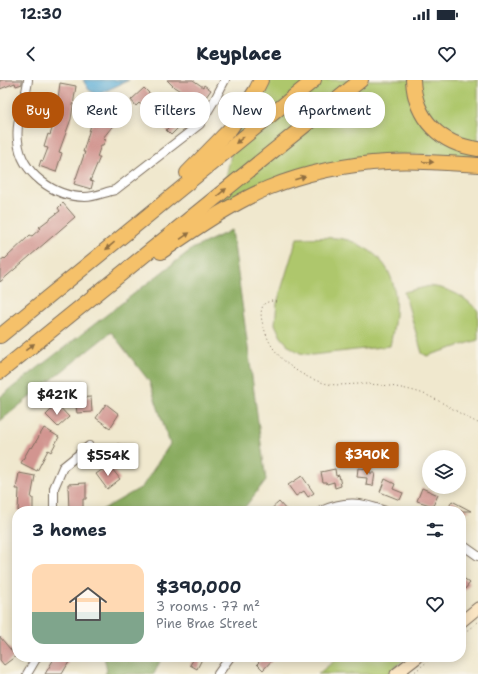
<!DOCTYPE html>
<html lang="en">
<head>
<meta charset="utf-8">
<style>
	:root { --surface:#fff; --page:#f2f2f3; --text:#1f2937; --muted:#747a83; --line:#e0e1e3; --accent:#b45309 }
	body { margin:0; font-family:"Shantell Sans",sans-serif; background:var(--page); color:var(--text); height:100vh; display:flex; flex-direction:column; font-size:15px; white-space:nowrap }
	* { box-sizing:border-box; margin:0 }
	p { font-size:13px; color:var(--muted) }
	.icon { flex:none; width:22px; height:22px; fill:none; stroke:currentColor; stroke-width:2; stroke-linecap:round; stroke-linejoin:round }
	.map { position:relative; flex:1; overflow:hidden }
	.drawer { position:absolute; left:12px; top:426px; width:454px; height:156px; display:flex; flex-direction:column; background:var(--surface); border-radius:16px; box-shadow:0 2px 10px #0003 }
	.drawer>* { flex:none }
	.top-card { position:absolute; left:12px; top:12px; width:454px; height:36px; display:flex; gap:8px }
	.fabs { position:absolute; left:422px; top:370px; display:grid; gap:8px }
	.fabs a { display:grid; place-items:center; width:44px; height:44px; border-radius:50%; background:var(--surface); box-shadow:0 2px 10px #0003; font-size:20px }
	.price { position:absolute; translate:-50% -34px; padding:0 9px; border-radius:4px; background:#fff; color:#222; font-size:13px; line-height:26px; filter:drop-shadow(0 1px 2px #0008) }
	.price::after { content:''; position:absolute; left:50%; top:24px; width:12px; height:9px; margin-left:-6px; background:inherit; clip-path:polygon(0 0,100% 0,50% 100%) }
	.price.selected { background:var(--accent); color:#fff }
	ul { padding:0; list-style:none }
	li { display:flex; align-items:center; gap:12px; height:100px; padding:0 20px }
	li+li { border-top:1px solid var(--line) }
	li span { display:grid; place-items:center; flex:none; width:112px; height:80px; border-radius:12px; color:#555 }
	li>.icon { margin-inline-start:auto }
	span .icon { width:48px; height:48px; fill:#fffc; stroke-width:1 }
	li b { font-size:17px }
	h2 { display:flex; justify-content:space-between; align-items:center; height:48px; padding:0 20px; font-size:17px }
	.pill { padding:0 14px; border-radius:16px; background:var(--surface); box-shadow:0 2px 10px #0003; font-size:14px; line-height:36px }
	.pill.selected { background:var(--accent); color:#fff }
	.status { display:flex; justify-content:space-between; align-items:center; height:28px; padding:0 20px; background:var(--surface); direction:ltr }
	.status svg { height:11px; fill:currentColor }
	header { display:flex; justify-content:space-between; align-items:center; height:52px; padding:0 20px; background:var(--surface); font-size:18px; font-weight:800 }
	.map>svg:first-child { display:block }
	.green { fill:#aec76c; stroke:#747845 }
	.forest { fill:#8aac60; stroke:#626b3f }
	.water { fill:#5dafd8; stroke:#4c6c7b }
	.building { fill:#d29590 }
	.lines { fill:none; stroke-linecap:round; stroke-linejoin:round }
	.street-casing { stroke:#7a6c5c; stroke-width:10 }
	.secondary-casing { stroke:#7a6c5c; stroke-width:13 }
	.highway-casing { stroke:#7a6c5c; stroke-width:16 }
	.path { stroke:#7a6c5c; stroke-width:1; stroke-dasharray:1 3; stroke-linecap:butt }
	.street { stroke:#fff; stroke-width:8 }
	.secondary { stroke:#fbe6c4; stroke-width:11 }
	.highway { stroke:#f5c16b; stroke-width:14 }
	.oneway { fill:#8f6e41 }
</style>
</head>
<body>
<div class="status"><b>12:30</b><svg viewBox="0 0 49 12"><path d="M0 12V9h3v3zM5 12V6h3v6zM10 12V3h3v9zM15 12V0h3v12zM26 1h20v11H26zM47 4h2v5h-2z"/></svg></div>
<header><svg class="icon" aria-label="back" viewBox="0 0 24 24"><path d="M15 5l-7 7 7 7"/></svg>Keyplace<svg class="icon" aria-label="heart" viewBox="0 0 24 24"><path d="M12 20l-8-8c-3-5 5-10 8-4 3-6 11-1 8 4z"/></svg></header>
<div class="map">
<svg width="478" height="594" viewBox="0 0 478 594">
	<rect width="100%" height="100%" fill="#f7f3e8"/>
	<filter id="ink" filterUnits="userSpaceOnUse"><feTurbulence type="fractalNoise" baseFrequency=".025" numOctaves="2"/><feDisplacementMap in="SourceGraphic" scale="8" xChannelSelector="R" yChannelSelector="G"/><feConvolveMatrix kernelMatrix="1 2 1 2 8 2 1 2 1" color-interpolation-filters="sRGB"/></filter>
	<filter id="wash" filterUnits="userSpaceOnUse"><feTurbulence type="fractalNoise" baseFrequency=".012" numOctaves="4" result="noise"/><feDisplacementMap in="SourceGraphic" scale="16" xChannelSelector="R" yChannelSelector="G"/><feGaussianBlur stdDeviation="0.9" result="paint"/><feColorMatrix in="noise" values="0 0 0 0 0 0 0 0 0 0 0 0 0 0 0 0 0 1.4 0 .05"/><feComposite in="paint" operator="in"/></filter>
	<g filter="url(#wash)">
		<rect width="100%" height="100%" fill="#f0e8ce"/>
		<g class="green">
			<path d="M270 0H478V77L393 74 290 93 220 126 235 55Z"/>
			<path d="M297 158C312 158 334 156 348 160 356 162 363 167 370 171 403 194 397 232 390 266L312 275 300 273 289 266 281 257 275 244 277 223Z"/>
			<path d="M430 206C450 209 465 216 478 231V260L427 276 422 273 404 212Z"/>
			<path d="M339 577H405L406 578 387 594H318Z"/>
		</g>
		<g class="forest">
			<path d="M232 150 266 400 242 431H100L142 407 170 364 149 301 111 252 0 341V317L192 169Z"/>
			<path d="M104 577H162L154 594H105L107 590Z"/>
		</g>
		<path class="water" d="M83 0H129L97 15 89 10Z"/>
		<g id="blocks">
			<g class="building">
				<path d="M0 0H22V4L16 6 15 3 0 9Z"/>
				<path d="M167 0H193L203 7 204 5 211 10 201 24 174 7Z"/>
				<path d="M60 3 76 6 71 39 59 72 62 73 56 92 39 86 41 80 43 81 48 68 44 67 48 54 50 55 54 43H52L56 27H57Z"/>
				<path d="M144 8 167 31 169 28 183 43 171 55 166 50 168 48 157 37 156 39 139 23 136 26 131 20Z"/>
				<path d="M111 22 124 32 103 58 106 59 103 65H101L97 77H100L90 101 93 102 91 109 74 104 85 72H83L91 45Z"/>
				<path d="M63 123 75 137 0 202V181L4 178 5 179 30 155 32 156 41 148 39 147 60 131 58 128Z"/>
				<path d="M91 317 92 332 77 333 75 318Z"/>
				<path d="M57 324 69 337 58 347 46 335Z"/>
				<path d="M106 324 119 334 110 348 96 338Z"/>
				<path d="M44 348 59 357 51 372 48 370 37 391 21 383 30 367 32 368Z"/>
				<path d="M117 364 135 367 131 384 114 380Z"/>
				<path d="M109 385 120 399 107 409 96 394Z"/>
				<path d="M358 388 370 389V393H375L373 406 366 405 367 398 357 397Z"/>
				<path d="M335 389 336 396 339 395 341 406 335 408 334 402 327 404 326 402H323L321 392Z"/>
				<path d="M19 393 35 396 31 418H33V431H18L19 409H16Z"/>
				<path d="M302 396 314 413 308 417 304 411 296 416 288 405Z"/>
				<path d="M385 399 395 404 393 409 403 413 400 420 380 412Z"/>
				<path d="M86 403V419H83V431H69L68 404Z"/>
				<path d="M422 408 438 415 433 426 417 421Z"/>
				<path d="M452 421 471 431H447Z"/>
				<path d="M279 422 287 431H269Z"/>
				<path d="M461 496 470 503 464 510 461 507Z"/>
				<path d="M0 557 16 576 4 585 0 580Z"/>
				<path d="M55 577H60L69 582 62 594H45Z"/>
				<path d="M195 577H203L197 589 190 585Z"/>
				<path d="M264 577H275L263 590 257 584Z"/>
			</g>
		</g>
	</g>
	<g filter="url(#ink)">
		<use href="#blocks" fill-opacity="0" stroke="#7a6c5c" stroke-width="1"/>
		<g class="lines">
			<defs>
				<g id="street">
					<path d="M28 0C26 21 15 40 18 61 21 93 54 117 85 117 96 117 105 112 115 110L200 44 214 21 225 0"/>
					<path d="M54 431V408L63 387 89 366"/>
					<path d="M321 431C345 420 361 422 385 431"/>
					<path d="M461 464 478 476"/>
					<path d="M27 594 37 577"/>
					<path d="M218 594 230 577"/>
				</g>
				<g id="secondary">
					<path d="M461 542 478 528"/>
					<path d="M396 594 418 577"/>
				</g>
				<g id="highway">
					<path d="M413 0C415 39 440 64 478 69"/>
					<path d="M187 93 231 48 256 10 261 0"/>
					<path d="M161 172C195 149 230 124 268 108 304 93 348 84 387 82 417 80 448 83 478 85"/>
					<path d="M0 256 314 0"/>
					<path d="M0 292 361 0"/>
				</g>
			</defs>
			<use href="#street" class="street-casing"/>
			<use href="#secondary" class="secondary-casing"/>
			<use href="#highway" class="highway-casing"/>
			<g class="path">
				<path d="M276 222 271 221 265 223C258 231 262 242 265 251 273 278 301 298 328 304 339 306 350 304 361 304 381 304 402 307 421 313 441 320 459 334 478 343"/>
				<path d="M461 555 478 542"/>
				<path d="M412 594 433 577"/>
			</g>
			<use href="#street" class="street"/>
			<use href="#secondary" class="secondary"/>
			<use href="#highway" class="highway"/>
		</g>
		<defs><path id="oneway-solid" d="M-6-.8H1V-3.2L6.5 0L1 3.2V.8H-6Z"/></defs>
		<g class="oneway">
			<use href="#oneway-solid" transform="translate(240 60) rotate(141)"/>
			<use href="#oneway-solid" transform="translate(428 82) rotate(3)"/>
			<use href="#oneway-solid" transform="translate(300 98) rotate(-18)"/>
			<use href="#oneway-solid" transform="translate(222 112) rotate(-39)"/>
			<use href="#oneway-solid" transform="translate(185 156) rotate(-34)"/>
			<use href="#oneway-solid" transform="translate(110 166) rotate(140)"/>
			<use href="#oneway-solid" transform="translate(30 267) rotate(-38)"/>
		</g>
	</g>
</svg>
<div class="fabs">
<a><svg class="icon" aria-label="layers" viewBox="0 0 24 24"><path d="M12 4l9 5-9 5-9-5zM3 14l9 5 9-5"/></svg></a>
</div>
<b class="price" style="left:57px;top:336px">$421K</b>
<b class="price selected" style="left:367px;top:396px">$390K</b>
<b class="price" style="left:108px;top:397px">$554K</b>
<div class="top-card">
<a class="pill selected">Buy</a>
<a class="pill">Rent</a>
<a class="pill">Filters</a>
<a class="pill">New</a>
<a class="pill">Apartment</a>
</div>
<section class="drawer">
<h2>3 homes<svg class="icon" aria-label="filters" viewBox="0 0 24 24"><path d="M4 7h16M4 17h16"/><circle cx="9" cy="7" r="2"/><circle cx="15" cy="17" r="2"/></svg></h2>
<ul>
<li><span style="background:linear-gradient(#ffd9b3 60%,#7fa58c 0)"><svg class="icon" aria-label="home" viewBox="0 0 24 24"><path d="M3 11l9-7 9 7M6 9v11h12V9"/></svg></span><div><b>$390,000</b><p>3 rooms · 77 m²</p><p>Pine Brae Street</p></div><svg class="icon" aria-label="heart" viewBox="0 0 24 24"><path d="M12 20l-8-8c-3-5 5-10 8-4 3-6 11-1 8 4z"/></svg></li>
</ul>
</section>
</div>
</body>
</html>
